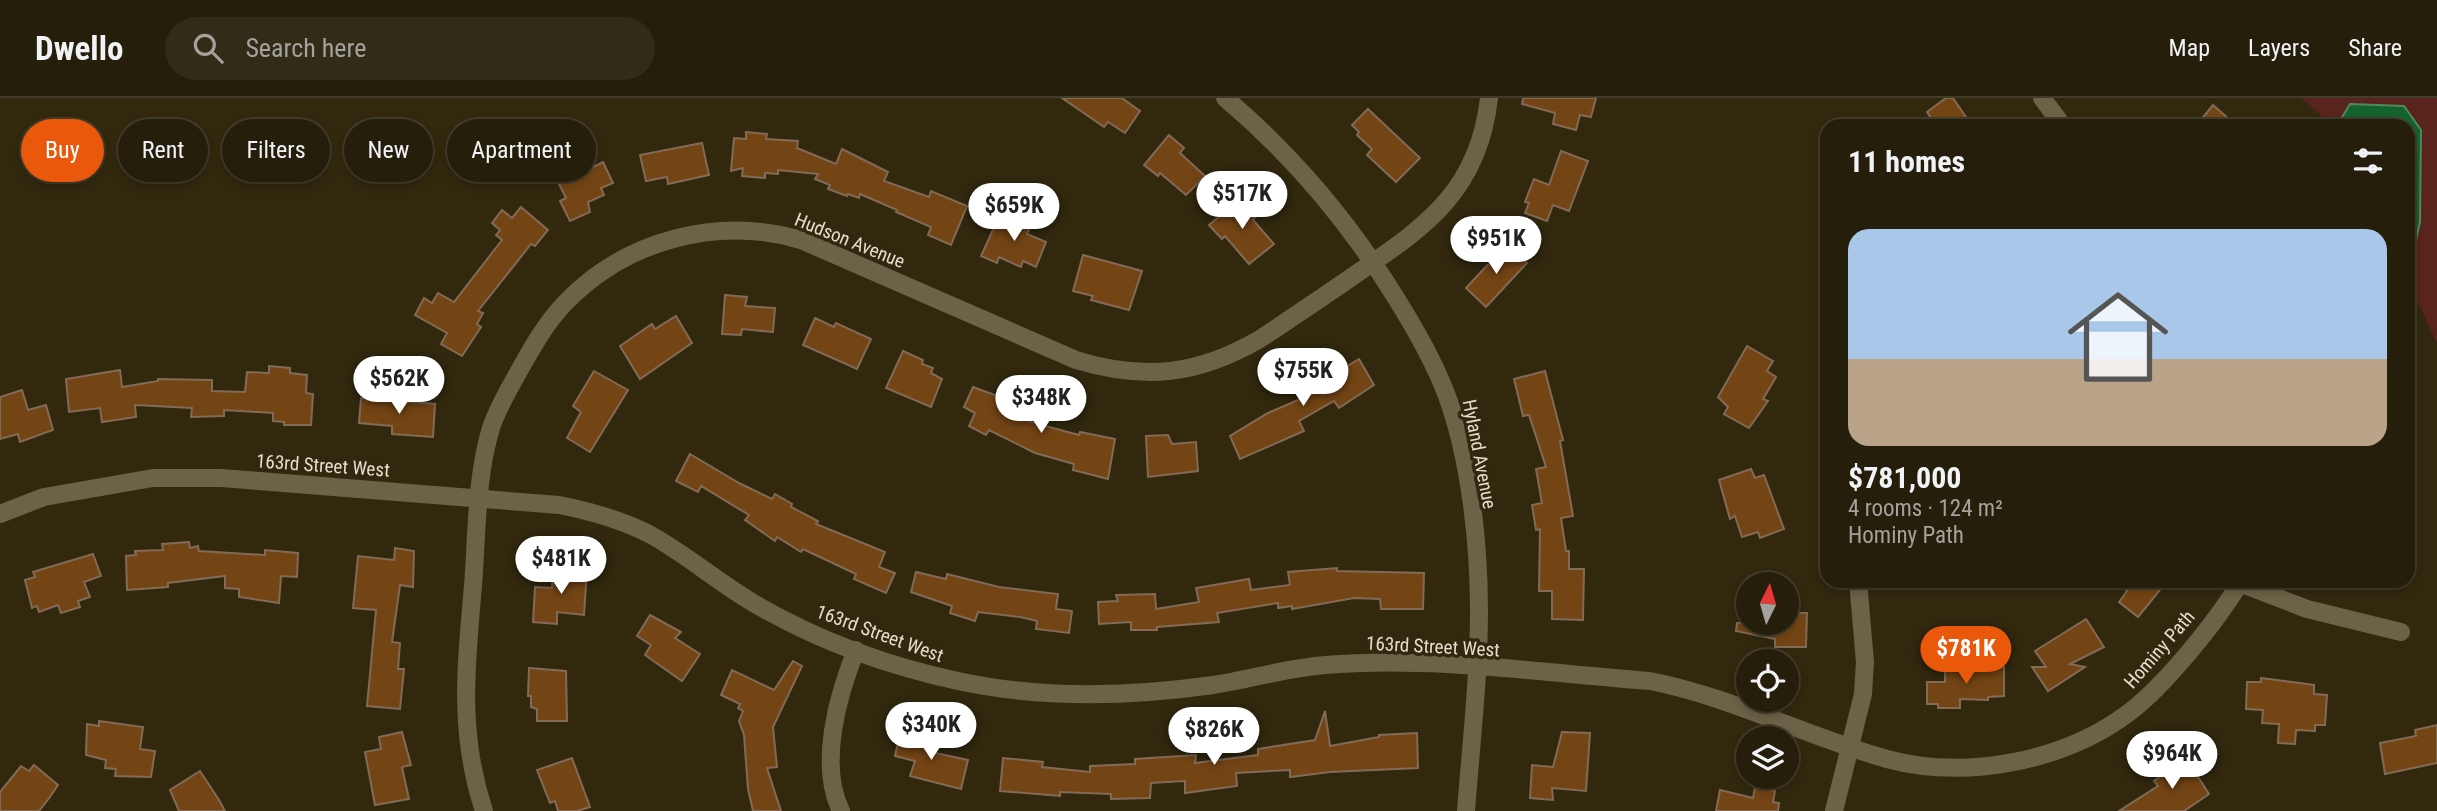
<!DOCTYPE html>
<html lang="en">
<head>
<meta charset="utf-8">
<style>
	:root { --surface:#251e0a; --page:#312b18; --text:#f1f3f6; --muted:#a3a29c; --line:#423c2b; --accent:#ea580c }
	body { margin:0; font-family:"Roboto Condensed",sans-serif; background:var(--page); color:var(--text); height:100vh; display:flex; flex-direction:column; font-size:26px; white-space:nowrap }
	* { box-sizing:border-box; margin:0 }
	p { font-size:23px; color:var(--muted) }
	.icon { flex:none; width:38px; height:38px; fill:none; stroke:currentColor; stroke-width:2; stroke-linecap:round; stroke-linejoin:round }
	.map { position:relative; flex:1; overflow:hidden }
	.side { position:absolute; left:1820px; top:21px; width:595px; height:469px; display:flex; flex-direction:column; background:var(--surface); border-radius:21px; box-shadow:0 4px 10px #0003,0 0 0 2px var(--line) }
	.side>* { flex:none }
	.hud { position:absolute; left:21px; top:21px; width:665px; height:63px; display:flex; gap:14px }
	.needle { width:46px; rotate:5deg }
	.buttons { position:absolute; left:1736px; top:474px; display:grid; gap:14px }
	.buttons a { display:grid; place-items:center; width:63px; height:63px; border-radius:50%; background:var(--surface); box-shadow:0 4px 10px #0003,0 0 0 2px var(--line); font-size:35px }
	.price { position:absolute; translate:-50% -60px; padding:0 16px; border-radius:24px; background:#fff; color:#222; font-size:23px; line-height:46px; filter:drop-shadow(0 2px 4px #0008) }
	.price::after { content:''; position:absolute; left:50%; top:42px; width:21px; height:16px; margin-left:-10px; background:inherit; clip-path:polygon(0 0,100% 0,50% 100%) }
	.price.selected { background:var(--accent); color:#fff }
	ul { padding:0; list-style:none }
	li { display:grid; align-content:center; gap:14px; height:371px; padding:0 28px }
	li span { display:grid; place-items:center; height:217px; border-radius:21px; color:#555 }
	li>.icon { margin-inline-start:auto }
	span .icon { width:126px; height:126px; fill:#fffc; stroke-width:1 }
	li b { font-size:30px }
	h2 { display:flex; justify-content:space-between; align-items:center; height:84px; padding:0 28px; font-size:30px }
	.chip { padding:0 24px; border-radius:32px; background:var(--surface); box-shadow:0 4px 10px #0003,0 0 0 2px var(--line); font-size:24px; line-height:63px }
	.chip.selected { background:var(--accent); color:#fff }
	header { display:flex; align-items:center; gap:42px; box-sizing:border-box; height:98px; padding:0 35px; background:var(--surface); border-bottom:2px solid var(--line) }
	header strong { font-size:33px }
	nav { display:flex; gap:38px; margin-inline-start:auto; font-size:24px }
	.search { width:490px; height:63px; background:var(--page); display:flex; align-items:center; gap:18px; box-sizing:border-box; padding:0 24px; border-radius:38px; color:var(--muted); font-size:26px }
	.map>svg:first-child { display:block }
	.green { fill:#58241b }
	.water { fill:#14632f; stroke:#52885f; stroke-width:2 }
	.building { fill:#744514; stroke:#826a56; stroke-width:2 }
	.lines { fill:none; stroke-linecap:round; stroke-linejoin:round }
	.minor { stroke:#6c6247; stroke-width:18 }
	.labels { text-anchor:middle; stroke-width:7; stroke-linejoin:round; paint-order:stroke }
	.street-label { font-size:19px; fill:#e3dece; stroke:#31280e }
</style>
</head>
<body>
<header>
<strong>Dwello</strong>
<div class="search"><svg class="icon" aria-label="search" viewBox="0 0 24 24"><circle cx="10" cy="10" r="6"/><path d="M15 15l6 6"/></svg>Search here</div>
<nav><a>Map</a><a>Layers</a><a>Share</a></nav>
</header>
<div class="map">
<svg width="2437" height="713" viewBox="0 0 2437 713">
	<rect width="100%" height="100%" fill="#31280e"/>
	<path class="green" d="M2301 0H2437V245L2408 184V144L2413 151 2421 32 2404 8 2350 6 2342 21 2345 28H2326L2319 15Z"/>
	<path class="water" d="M2350 6 2404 8 2421 32 2420 124 2414 151 2408 144V28H2345L2341 21Z"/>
	<g class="building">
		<path d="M1062 0H1122L1140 13 1125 35 1108 24 1104 29Z"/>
		<path d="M1523 0H1596L1591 19 1580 17 1576 32 1553 26 1555 15 1522 6Z"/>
		<path d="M1946 0H1953L1972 28H1936L1927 14Z"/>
		<path d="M2213 7 2237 28H2196Z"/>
		<path d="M1368 11 1420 60 1396 84 1367 57 1372 51 1357 37 1359 34 1352 27Z"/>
		<path d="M746 34 767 36 766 41 798 43 797 50 836 66 842 51 888 74 884 83 929 99 931 93 967 108 951 147 928 137 931 129 896 114 897 112 860 96 859 100 848 96 847 98 828 91 830 87 815 81 818 76 778 72V76L765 75V80L742 78 743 70 731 73 734 40 746 41Z"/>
		<path d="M1169 37 1184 50 1180 55 1205 78 1186 97 1160 75 1158 78 1144 67Z"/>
		<path d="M702 45 709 77 668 86 667 79 646 83 640 57Z"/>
		<path d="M1561 53 1588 63 1569 113 1553 107 1547 123 1525 115 1529 105 1525 104 1534 81 1549 87Z"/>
		<path d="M603 64 613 85 601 90 604 97 588 104 590 114 570 123 560 103 566 100 559 86Z"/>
		<path d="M1241 100 1256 118 1253 122 1274 146 1249 166 1225 138 1222 141 1209 127Z"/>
		<path d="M521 109 548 132 535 148 531 146 478 213 483 215 477 226 481 229 462 258 441 246 447 235 415 217 424 200 432 205 438 195 454 204 502 142 496 137 500 132 492 125 502 112 512 120Z"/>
		<path d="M1016 115 1033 122 1027 136 1046 144 1036 169 1023 163 1021 169 999 159 997 165 981 158 997 123 1011 129Z"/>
		<path d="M1507 146 1527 165 1486 209 1466 190Z"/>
		<path d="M1083 157 1142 173 1129 212 1091 202 1093 198 1073 193Z"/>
		<path d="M725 197 747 199 745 208 775 210 773 234 742 231 741 237 722 236Z"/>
		<path d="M676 218 692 245 640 281 620 248 652 226 655 231Z"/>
		<path d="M815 220 834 229 836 225 871 241 857 271 803 247Z"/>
		<path d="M1747 248 1773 263 1767 273 1776 279 1763 301 1768 303 1749 330 1724 316 1728 309 1718 299Z"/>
		<path d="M903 253 923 262 922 266 933 270 931 275 942 281 931 309 886 290Z"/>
		<path d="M1359 261 1374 287 1339 310 1334 303 1299 323 1304 333 1240 361 1230 338 1268 315 1312 296 1305 285 1334 268 1337 274Z"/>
		<path d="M269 268 290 270V275L307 277 306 295 313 296 311 327H284V324L273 323V315L224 312V318L191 319 192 310 135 307 136 319 102 324 100 310 69 314 66 281 120 272 122 289 158 283V281L212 282V293L245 294 247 274 269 275Z"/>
		<path d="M594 273 628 292 590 354 567 340 581 314 573 308Z"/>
		<path d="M1545 273 1563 342 1560 343 1573 418 1561 420 1566 453H1569V471H1584L1583 522 1552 521V493H1539L1540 431 1536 432 1532 407 1542 405 1536 371 1546 369 1529 317 1523 318 1514 281Z"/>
		<path d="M973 289 1006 301 1003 306 1030 319 1027 323 1079 337 1080 334 1115 341 1108 381 1073 372 1074 366 1035 355 989 332 986 337 969 328 975 315 964 309Z"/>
		<path d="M22 292 28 312 46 307 53 332 20 344 18 336 0 341V299Z"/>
		<path d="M361 300 435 306 433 339 392 336V328L359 325Z"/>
		<path d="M1168 337 1172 346 1196 344 1198 373 1148 379 1146 338Z"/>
		<path d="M690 356 739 385 772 401 775 396 792 406 791 409 818 423 816 426 885 454 879 469 895 475 886 495 854 481 856 476 803 451 801 454 777 439 775 443 745 422 749 417 701 388 698 394 676 383Z"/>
		<path d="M1751 371 1755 380 1764 377 1784 431 1760 440 1758 434 1742 439 1735 418 1730 421 1719 382Z"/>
		<path d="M189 444 190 450 198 448 199 453 265 457V452L298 455 297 479 281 478 279 505 239 499V491L225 490V478L168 485V489L127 492 126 458 136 457 135 453 163 452 162 446Z"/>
		<path d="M395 450 414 453 413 489 400 487 392 544 400 545 398 571H404L400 611 367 608 376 512 353 510 358 458 394 462Z"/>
		<path d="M93 456 101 478 84 484 90 499 78 503 80 509 61 515 58 507 39 514 37 508 32 510 25 482 35 479 33 474Z"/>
		<path d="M553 469 587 472 584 517 557 514V526L533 524 535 489 552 490Z"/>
		<path d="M1337 470V473L1424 475 1423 511H1381L1380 501 1354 500 1292 511V508L1278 510V505L1217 515 1219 524 1157 529V532H1131V524L1099 526 1098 504 1118 503 1116 497 1155 496 1156 511 1199 504 1196 490 1249 481 1251 492 1290 487 1288 474Z"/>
		<path d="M916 474 946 481 947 476 999 489 1058 496 1056 511 1072 513 1069 535 1036 531 1037 523 1020 519 978 514 975 523 950 515 952 508 911 494Z"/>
		<path d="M2114 483H2148L2160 492 2138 519 2119 504 2127 493Z"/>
		<path d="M1787 515H1807L1806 549H1775V541L1736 533 1737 525H1787Z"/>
		<path d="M650 517 681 534 675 540 700 556 682 583 645 557 651 547 637 538Z"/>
		<path d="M2086 521 2104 549 2070 566 2085 569 2048 593 2032 569H2046L2035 553Z"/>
		<path d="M793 563 802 568 773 629 777 669 767 670 781 713H753L748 691 744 637 739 623 743 613 738 610 740 606 721 597 732 572 774 592Z"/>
		<path d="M2004 569V598L1988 599V602L1960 601V610H1938V606H1927V584H1945V570Z"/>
		<path d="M529 570 566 573 567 623H537V611L531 609V598H528Z"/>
		<path d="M2261 580 2314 587V596L2327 597 2325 627H2315V633L2296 632 2295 646 2278 645 2279 626 2262 625 2263 612 2246 611 2247 584H2261Z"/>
		<path d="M1325 613 1330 648 1379 639V637L1417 635 1418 670 1330 674 1290 679V672L1236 675 1237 688 1185 695V683L1151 685 1150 700 1111 701V696L1060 694V698L1000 693 1003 660 1043 664 1042 669 1090 674V668L1135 666V661L1196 657 1195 665 1258 657V651L1315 642Z"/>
		<path d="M99 623 143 629 140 651 155 653 151 679 115 678 116 671 105 670 106 662 86 657 87 626 99 628Z"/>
		<path d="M2437 627V665L2385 676 2380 645 2416 638 2415 632Z"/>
		<path d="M402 634 411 667 402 669 409 701 375 707 365 654 381 651 379 639Z"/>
		<path d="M1562 634 1590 635 1586 693 1552 690 1553 702 1530 700 1532 667 1553 669Z"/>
		<path d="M900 636 935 643 931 654 968 662 961 691 910 678 915 663 895 658Z"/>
		<path d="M572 660 590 709 577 713H558L555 703 550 705 537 672Z"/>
		<path d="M2186 660 2209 696 2184 713H2119L2158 688 2154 683Z"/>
		<path d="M34 667 58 687 50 699 39 713H0V694L21 668 29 673Z"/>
		<path d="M200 673 219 702 225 713H179L170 692Z"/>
		<path d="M1755 689 1775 693 1773 704 1779 705 1778 713H1716L1720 692 1753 700Z"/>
	</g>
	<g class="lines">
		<g class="minor">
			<path d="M1225 0C1294 58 1349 124 1396 200 1416 232 1434 263 1447 298 1470 361 1479 446 1479 512 1479 579 1471 646 1466 713"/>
			<path d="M2042 0 2063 28"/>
			<path d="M0 416 44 399 153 380H221L559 407C590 413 622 422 651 437 687 457 719 485 755 506 817 542 888 568 958 583 1041 601 1128 599 1213 587 1251 581 1287 570 1325 567 1430 558 1544 575 1650 583 1732 599 1807 639 1887 661 1965 682 2062 664 2127 616 2164 589 2217 523 2241 483"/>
			<path d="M2240 485 2307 511 2401 534"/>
			<path d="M484 713C458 634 466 569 473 488 477 436 476 379 491 330 498 309 509 291 519 273 533 248 547 223 567 203 628 141 719 118 801 142L1076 262C1145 283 1198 277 1260 241 1293 219 1326 197 1359 174 1428 127 1479 91 1489 0"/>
			<path d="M841 713C818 666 838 597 856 552"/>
			<path d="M1834 713 1863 596 1865 564 1858 483"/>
		</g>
	</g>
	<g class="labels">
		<g class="street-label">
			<text transform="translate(850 142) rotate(22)" y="7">Hudson Avenue</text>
			<text transform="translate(1480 356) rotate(79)" y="7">Hyland Avenue</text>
			<text transform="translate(323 367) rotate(4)" y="7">163rd Street West</text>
			<text transform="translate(880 535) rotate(20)" y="7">163rd Street West</text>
			<text transform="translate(1433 548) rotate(3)" y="7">163rd Street West</text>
			<text transform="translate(2159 551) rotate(-49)" y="7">Hominy Path</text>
		</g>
	</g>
</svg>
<div class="buttons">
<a><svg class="needle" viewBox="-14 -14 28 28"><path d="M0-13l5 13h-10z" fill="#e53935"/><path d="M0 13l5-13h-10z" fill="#a3a29c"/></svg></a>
<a><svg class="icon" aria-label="locate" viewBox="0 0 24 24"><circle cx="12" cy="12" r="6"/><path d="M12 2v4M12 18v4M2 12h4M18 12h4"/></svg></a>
<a><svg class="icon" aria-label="layers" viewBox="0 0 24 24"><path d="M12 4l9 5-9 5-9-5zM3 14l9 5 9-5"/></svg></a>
</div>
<b class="price" style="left:1242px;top:133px">$517K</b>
<b class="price" style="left:1014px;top:145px">$659K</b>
<b class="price" style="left:1496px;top:178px">$951K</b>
<b class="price" style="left:1303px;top:310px">$755K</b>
<b class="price" style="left:399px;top:318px">$562K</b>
<b class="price" style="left:1041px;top:337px">$348K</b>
<b class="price" style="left:561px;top:498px">$481K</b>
<b class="price selected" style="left:1966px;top:588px">$781K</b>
<b class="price" style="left:931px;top:664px">$340K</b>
<b class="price" style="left:1214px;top:669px">$826K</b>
<b class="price" style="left:2172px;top:693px">$964K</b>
<div class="hud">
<a class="chip selected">Buy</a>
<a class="chip">Rent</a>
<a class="chip">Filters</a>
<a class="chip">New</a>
<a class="chip">Apartment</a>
</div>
<section class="side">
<h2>11 homes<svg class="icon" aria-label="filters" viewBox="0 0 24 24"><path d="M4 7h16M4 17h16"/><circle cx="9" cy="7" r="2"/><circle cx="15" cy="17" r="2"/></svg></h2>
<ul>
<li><span style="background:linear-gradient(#a9c7e8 60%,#b9a48a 0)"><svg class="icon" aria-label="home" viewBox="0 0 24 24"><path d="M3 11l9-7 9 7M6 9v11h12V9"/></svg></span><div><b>$781,000</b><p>4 rooms · 124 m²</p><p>Hominy Path</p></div></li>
</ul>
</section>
</div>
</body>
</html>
